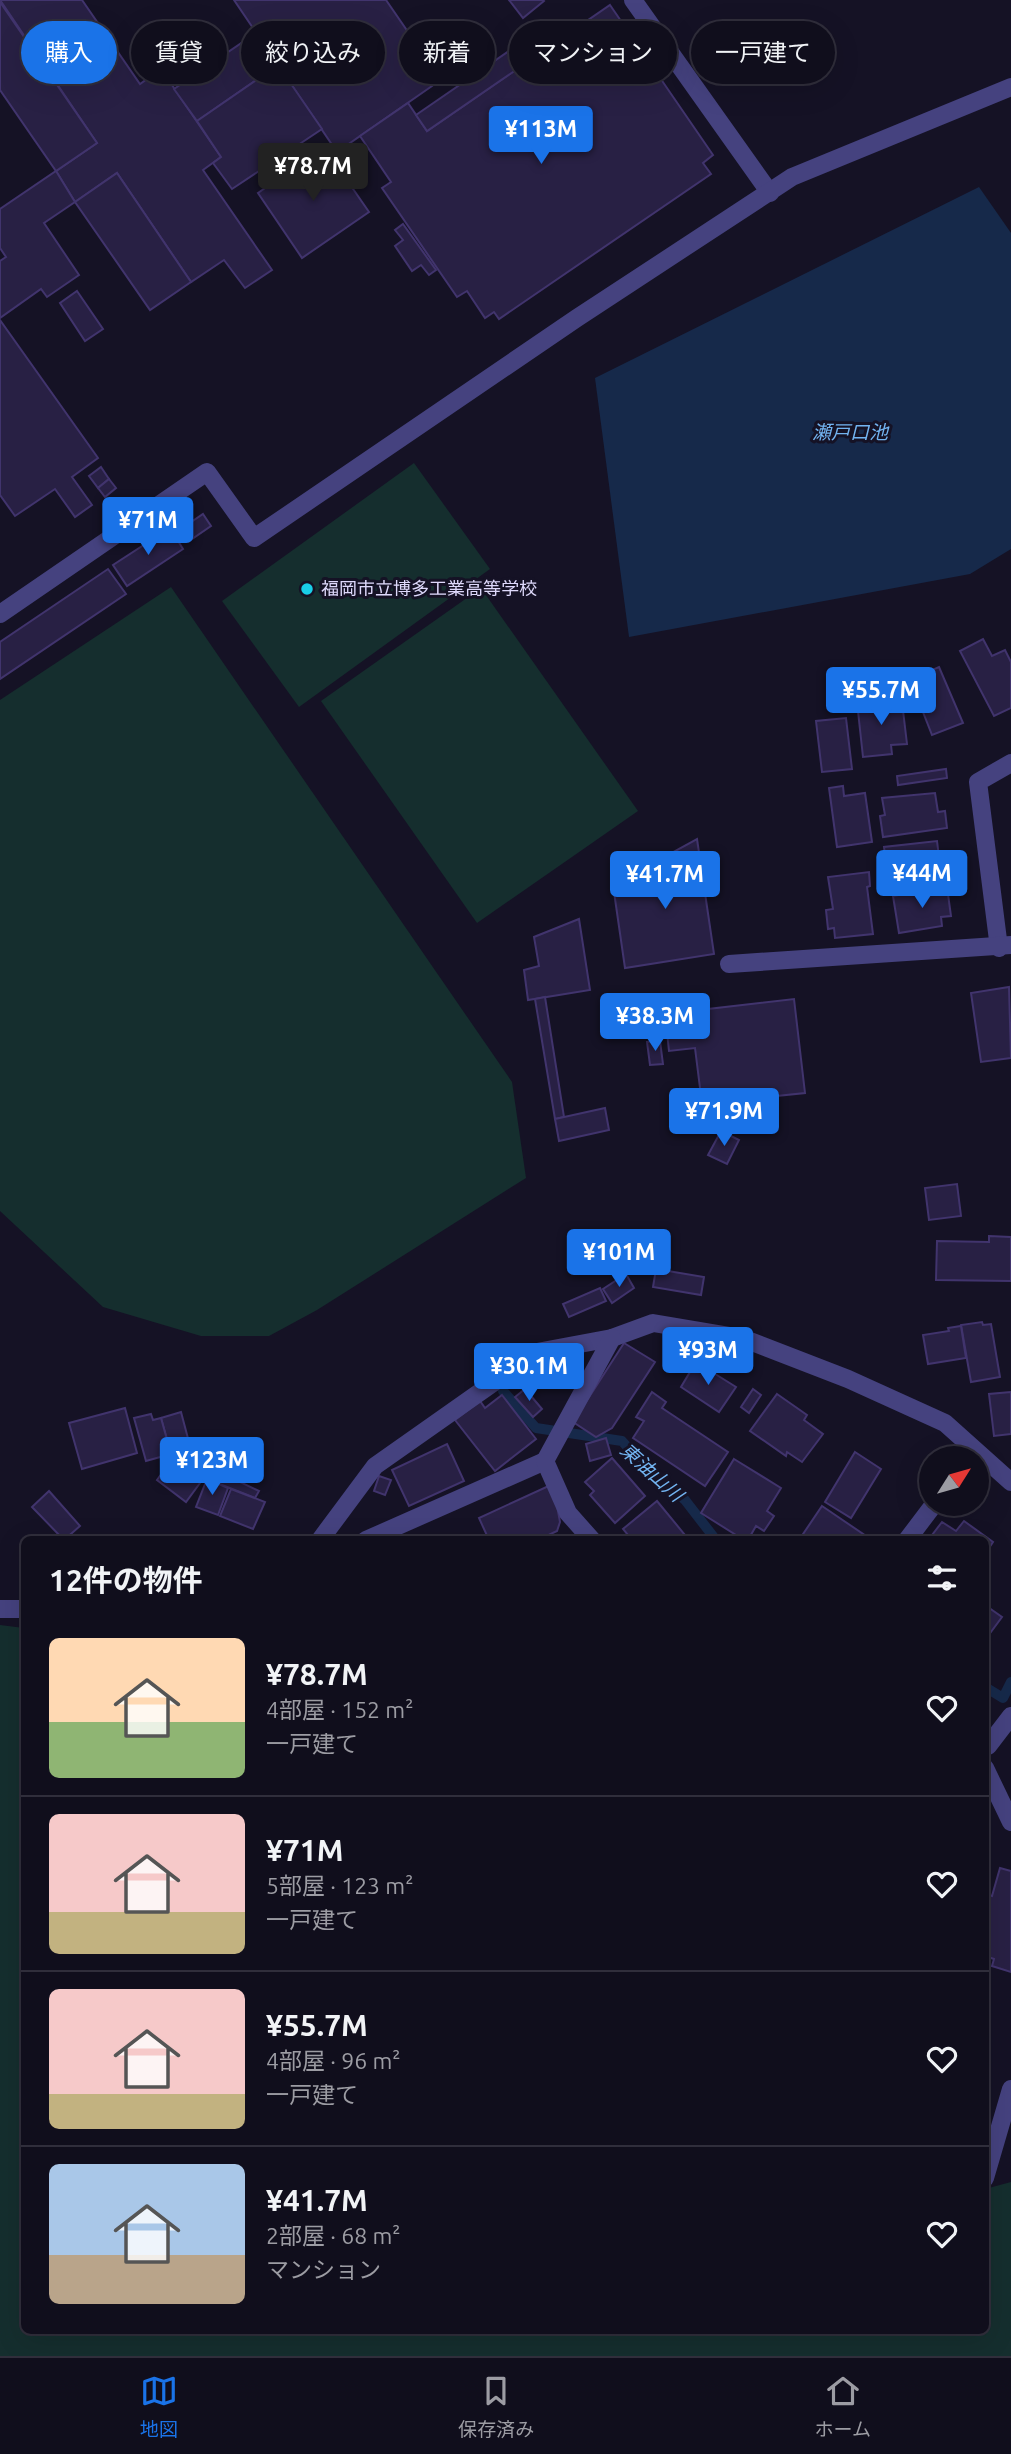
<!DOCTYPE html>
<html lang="ja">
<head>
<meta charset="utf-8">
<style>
	:root { --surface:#100e1c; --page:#191725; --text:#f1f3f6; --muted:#9c9ca3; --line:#302e3b; --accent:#1a73e8 }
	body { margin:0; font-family:Ubuntu,"Noto Sans JP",sans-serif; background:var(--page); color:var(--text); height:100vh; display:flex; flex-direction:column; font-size:26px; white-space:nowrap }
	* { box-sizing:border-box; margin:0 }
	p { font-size:23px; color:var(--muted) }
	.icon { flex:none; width:38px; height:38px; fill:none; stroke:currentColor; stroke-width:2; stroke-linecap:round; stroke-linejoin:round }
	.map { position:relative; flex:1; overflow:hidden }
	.details { position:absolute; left:21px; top:1536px; width:968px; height:798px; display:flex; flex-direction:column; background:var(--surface); border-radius:10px; box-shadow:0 7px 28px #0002,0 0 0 2px var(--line) }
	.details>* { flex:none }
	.banner { position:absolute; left:21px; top:21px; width:970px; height:63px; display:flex; gap:14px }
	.needle { width:46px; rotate:53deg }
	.controls { position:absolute; left:919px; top:1446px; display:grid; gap:14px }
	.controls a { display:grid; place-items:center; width:70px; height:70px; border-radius:50%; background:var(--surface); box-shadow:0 7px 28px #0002,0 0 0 2px var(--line); font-size:35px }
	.price { position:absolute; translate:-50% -60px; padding:0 16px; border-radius:7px; background:var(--accent); color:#fff; font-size:23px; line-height:46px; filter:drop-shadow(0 2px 4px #0008) }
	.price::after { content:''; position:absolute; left:50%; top:42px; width:21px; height:16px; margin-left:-10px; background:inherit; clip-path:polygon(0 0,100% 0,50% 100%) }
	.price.on { background:#222; color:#fff }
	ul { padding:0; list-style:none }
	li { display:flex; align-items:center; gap:21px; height:175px; padding:0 28px }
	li+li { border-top:2px solid var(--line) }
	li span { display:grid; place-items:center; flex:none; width:196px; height:140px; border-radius:10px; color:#555 }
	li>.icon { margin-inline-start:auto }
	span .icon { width:84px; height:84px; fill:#fffc; stroke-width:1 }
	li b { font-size:30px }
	h2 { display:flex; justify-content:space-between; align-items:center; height:84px; padding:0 28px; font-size:30px }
	.tag { padding:0 24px; border-radius:32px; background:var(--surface); box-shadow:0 7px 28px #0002,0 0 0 2px var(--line); font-size:24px; line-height:63px }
	.tag.on { background:var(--accent); color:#fff }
	.dock { display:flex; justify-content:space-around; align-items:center; height:98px; border-top:2px solid var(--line); background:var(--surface); font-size:19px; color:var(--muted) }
	.dock a { display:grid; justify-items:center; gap:4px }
	.dock .on { color:var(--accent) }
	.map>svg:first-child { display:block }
	.green { fill:#152e2e }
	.water { fill:#16294a }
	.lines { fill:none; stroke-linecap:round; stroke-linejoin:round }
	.stream { stroke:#16294a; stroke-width:10 }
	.building { fill:#282044; stroke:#41346d; stroke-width:2 }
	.minor { stroke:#45427f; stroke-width:18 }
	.poi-dot { fill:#19cee7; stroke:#151225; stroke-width:2.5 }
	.labels { text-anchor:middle; stroke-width:6; stroke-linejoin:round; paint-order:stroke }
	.poi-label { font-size:18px; fill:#ded9fb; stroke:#151225; text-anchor:start }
	.water-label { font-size:19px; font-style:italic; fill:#72b3f0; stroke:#151225 }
</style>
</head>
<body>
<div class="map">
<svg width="1011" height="2356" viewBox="0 0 1011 2356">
	<rect width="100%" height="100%" fill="#151225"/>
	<g class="green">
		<path d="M414 463 490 569 299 707 222 601Z"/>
		<path d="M171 587 512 1082 526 1178 317 1310 269 1336H201L103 1307 0 1211V700Z"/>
		<path d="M481 588 638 811 477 923 321 701Z"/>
		<path d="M0 1625 24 1628V2331H985V2189L1011 2182V2356H0Z"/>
	</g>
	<path class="water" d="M979 187 1011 233V549L970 574 629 637 595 378Z"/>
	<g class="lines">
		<g class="stream">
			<path d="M503 1391 536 1428 622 1441 639 1460 685 1500 716 1540"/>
			<path d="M985 1687 1003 1698 1011 1682"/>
		</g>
	</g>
	<g class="building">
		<path d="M0 0H82L140 84 161 69 221 157 203 170 272 270 245 288 224 260 191 282 117 173 75 202 56 171 97 143Z"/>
		<path d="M234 0H386L428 61 420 67 432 86 337 152Z"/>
		<path d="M509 0H543L544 1 523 18Z"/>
		<path d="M0 2 97 143 56 171 0 90Z"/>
		<path d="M610 5 713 155 703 163 711 174 499 319 494 312 485 318 467 291 457 297 382 188 391 182 360 136 408 103 427 131Z"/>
		<path d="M551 22 561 39 427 131 416 115Z"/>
		<path d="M256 33 278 65 197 121 174 89Z"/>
		<path d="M278 65 322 129 232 189 213 163 221 157 197 121Z"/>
		<path d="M324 147 369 212 302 258 258 193Z"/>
		<path d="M56 171 75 202 44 223 79 275 47 297 41 289 0 318V261L6 257 0 248V209Z"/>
		<path d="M117 173 191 282 150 310 75 202Z"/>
		<path d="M403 224 436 270 429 275 421 265 412 271 395 246 403 240 395 230Z"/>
		<path d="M77 291 103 329 85 341 60 303Z"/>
		<path d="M0 320 98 458 72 477 92 505 75 517 55 489 15 516 0 495Z"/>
		<path d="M101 467 109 479 98 488 89 476Z"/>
		<path d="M109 479 116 488 105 497 98 488Z"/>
		<path d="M203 514 211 526 189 541 181 529Z"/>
		<path d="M170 528 183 549 127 586 113 565Z"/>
		<path d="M108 569 126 594 0 679V642Z"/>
		<path d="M983 639 992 656 1005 650 1011 662V708L994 716 960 651Z"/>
		<path d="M939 667 963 723 932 735 912 684 926 678 925 673Z"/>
		<path d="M882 700 883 704 902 702 907 744 891 745 892 754 863 757 857 702Z"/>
		<path d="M846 718 852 769 822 772 816 721Z"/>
		<path d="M946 769 947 778 898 785 897 776Z"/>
		<path d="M843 786 844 796 865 793 872 842 837 847 829 788Z"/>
		<path d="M935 793 938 812 945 811 947 828 883 837 880 816 885 815 882 798Z"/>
		<path d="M697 839 714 954 625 968 613 885Z"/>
		<path d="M937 841 942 881 889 887 884 847Z"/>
		<path d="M869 872 870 886 867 887 873 934 835 938 834 928 828 929 826 910 833 909 828 877Z"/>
		<path d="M947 887 951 916 941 917 942 926 899 933 893 896Z"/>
		<path d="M579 919 590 990 528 1000 524 970 539 966 534 937Z"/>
		<path d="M1009 987 1011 1058 981 1062 971 993Z"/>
		<path d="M545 997 564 1117 555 1119 535 999Z"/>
		<path d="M794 999 805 1093 702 1104 695 1048 669 1051 665 1014Z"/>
		<path d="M660 1041 663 1064 650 1065 647 1042Z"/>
		<path d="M605 1108 609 1130 559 1141 555 1119Z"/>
		<path d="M721 1131 739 1140 727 1164 708 1155Z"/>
		<path d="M957 1184 961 1216 929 1220 925 1188Z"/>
		<path d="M989 1236 1011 1237V1281L936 1280 937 1241 989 1242Z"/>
		<path d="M656 1269 704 1277 701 1295 653 1287Z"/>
		<path d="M626 1274 634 1288 612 1303 603 1289Z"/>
		<path d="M600 1288 606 1301 569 1317 563 1304Z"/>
		<path d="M982 1322 983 1325 991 1324 1000 1377 971 1382 961 1325Z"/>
		<path d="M961 1326 966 1358 928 1364 923 1335 949 1331 948 1328Z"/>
		<path d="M624 1343 655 1362 612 1428 596 1437 573 1422Z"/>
		<path d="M696 1362 736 1387 719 1412 681 1387Z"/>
		<path d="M525 1389 542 1409 533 1417 515 1397Z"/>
		<path d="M753 1389 761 1395 749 1413 741 1407Z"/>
		<path d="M652 1392 666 1402 662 1408 728 1452 705 1486 633 1438 644 1421 636 1417Z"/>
		<path d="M1011 1392V1434L994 1436 989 1394Z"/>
		<path d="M777 1394 807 1415 804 1420 823 1434 802 1462 787 1452 786 1456 750 1431Z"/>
		<path d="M502 1395 536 1439 495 1471 455 1420 480 1401 485 1408Z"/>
		<path d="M125 1408 137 1453 82 1469 69 1423Z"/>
		<path d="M181 1412 190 1446 198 1453 243 1471 240 1482 259 1491 255 1498 207 1479 171 1454 161 1418Z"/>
		<path d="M151 1414 153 1420 161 1418 171 1454 146 1461 134 1418Z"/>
		<path d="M606 1438 611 1455 590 1461 586 1444Z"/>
		<path d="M447 1444 464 1481 409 1506 392 1470Z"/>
		<path d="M855 1452 881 1469 851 1518 825 1502Z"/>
		<path d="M612 1458 645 1496 615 1523 590 1495 594 1491 585 1482Z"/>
		<path d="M734 1459 781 1488 767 1511 774 1516 764 1531 756 1526 748 1540H744L701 1513Z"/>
		<path d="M171 1461 200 1483 186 1502 157 1480Z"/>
		<path d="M379 1476 391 1480 385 1495 374 1491Z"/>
		<path d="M207 1479 228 1488 218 1515 196 1507Z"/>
		<path d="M553 1484 560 1522 557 1531 538 1540H503L502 1538 489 1540 479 1518Z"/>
		<path d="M231 1489 265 1502 253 1529 220 1516Z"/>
		<path d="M49 1491 80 1526 64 1540 32 1507Z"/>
		<path d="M657 1501 685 1535 678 1540H632L623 1529Z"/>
		<path d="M822 1506 872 1540H799Z"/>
		<path d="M964 1521 993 1542 985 1554V1540L929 1539 942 1522 956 1531Z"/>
		<path d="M985 1599 988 1601 985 1605 1002 1617 985 1640Z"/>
		<path d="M1000 1868 1011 1871V1972L992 1966 994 1959 985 1956V1894L992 1896Z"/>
	</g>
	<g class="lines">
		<g class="minor">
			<path d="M633 0 770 193"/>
			<path d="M0 614 207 472 254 538 577 318 792 177 1011 87"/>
			<path d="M999 948 978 782 1011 763"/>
			<path d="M729 964 1011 945"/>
			<path d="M320 1540 375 1466 537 1352 612 1338 653 1323 742 1338 848 1379 945 1423 1011 1482"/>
			<path d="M366 1540 545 1461"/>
			<path d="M592 1540 568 1513 545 1461 612 1338"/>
			<path d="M907 1540 935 1503"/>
			<path d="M0 1609H24"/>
			<path d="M985 1747 988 1746 1011 1716"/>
			<path d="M985 1768 1011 1822"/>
			<path d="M985 2178 1011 2089"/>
		</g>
	</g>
	<circle class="poi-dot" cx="307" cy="589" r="7"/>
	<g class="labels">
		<g class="poi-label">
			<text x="321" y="595">福岡市立博多工業高等学校</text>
		</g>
		<g class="water-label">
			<text x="850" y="439">瀬戸口池</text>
			<text transform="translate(652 1472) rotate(42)" y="7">東油山川</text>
		</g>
	</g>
</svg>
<div class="controls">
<a><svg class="needle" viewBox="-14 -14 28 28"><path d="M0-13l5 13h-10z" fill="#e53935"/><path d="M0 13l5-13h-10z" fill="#9c9ca3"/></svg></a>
</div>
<b class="price" style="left:541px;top:166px">¥113M</b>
<b class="price on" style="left:313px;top:203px">¥78.7M</b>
<b class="price" style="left:148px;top:557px">¥71M</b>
<b class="price" style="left:881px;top:727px">¥55.7M</b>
<b class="price" style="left:922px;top:910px">¥44M</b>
<b class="price" style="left:665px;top:911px">¥41.7M</b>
<b class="price" style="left:655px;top:1053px">¥38.3M</b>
<b class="price" style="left:724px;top:1148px">¥71.9M</b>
<b class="price" style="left:619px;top:1289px">¥101M</b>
<b class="price" style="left:708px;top:1387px">¥93M</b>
<b class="price" style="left:529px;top:1403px">¥30.1M</b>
<b class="price" style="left:212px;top:1497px">¥123M</b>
<div class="banner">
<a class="tag on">購入</a>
<a class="tag">賃貸</a>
<a class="tag">絞り込み</a>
<a class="tag">新着</a>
<a class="tag">マンション</a>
<a class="tag">一戸建て</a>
</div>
<section class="details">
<h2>12件の物件<svg class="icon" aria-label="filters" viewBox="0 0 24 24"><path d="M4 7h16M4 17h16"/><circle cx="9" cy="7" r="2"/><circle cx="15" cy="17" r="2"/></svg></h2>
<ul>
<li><span style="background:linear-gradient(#ffd9b3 60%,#8fb573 0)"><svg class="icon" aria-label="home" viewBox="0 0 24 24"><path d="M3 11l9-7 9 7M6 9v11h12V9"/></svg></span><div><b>¥78.7M</b><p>4部屋 · 152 m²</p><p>一戸建て</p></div><svg class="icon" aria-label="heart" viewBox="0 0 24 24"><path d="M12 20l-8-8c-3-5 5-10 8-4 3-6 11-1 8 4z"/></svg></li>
<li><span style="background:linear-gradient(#f6c9c9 70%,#c2b280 0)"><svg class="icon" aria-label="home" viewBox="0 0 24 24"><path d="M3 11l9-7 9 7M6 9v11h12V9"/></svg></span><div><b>¥71M</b><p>5部屋 · 123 m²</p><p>一戸建て</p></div><svg class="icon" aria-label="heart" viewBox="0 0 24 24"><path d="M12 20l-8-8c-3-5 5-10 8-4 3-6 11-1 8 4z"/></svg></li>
<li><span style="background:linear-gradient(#f6c9c9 75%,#c2b280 0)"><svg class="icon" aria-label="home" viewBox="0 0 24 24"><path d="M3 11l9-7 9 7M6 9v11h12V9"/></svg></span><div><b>¥55.7M</b><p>4部屋 · 96 m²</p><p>一戸建て</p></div><svg class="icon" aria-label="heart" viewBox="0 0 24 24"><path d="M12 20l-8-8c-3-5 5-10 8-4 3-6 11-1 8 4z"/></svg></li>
<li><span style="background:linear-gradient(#a9c7e8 65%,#b9a48a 0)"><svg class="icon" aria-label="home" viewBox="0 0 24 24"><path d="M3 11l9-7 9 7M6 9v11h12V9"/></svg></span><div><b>¥41.7M</b><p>2部屋 · 68 m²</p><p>マンション</p></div><svg class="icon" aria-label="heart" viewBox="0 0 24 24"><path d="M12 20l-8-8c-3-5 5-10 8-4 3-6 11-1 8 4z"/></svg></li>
</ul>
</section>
</div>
<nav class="dock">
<a class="on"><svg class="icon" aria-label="map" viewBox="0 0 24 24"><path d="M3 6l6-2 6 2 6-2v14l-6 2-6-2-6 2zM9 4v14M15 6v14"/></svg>地図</a>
<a><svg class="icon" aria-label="saved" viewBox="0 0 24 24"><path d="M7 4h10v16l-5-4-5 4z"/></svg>保存済み</a>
<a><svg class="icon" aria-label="home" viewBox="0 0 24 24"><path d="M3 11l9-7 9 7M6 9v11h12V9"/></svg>ホーム</a>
</nav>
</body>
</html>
